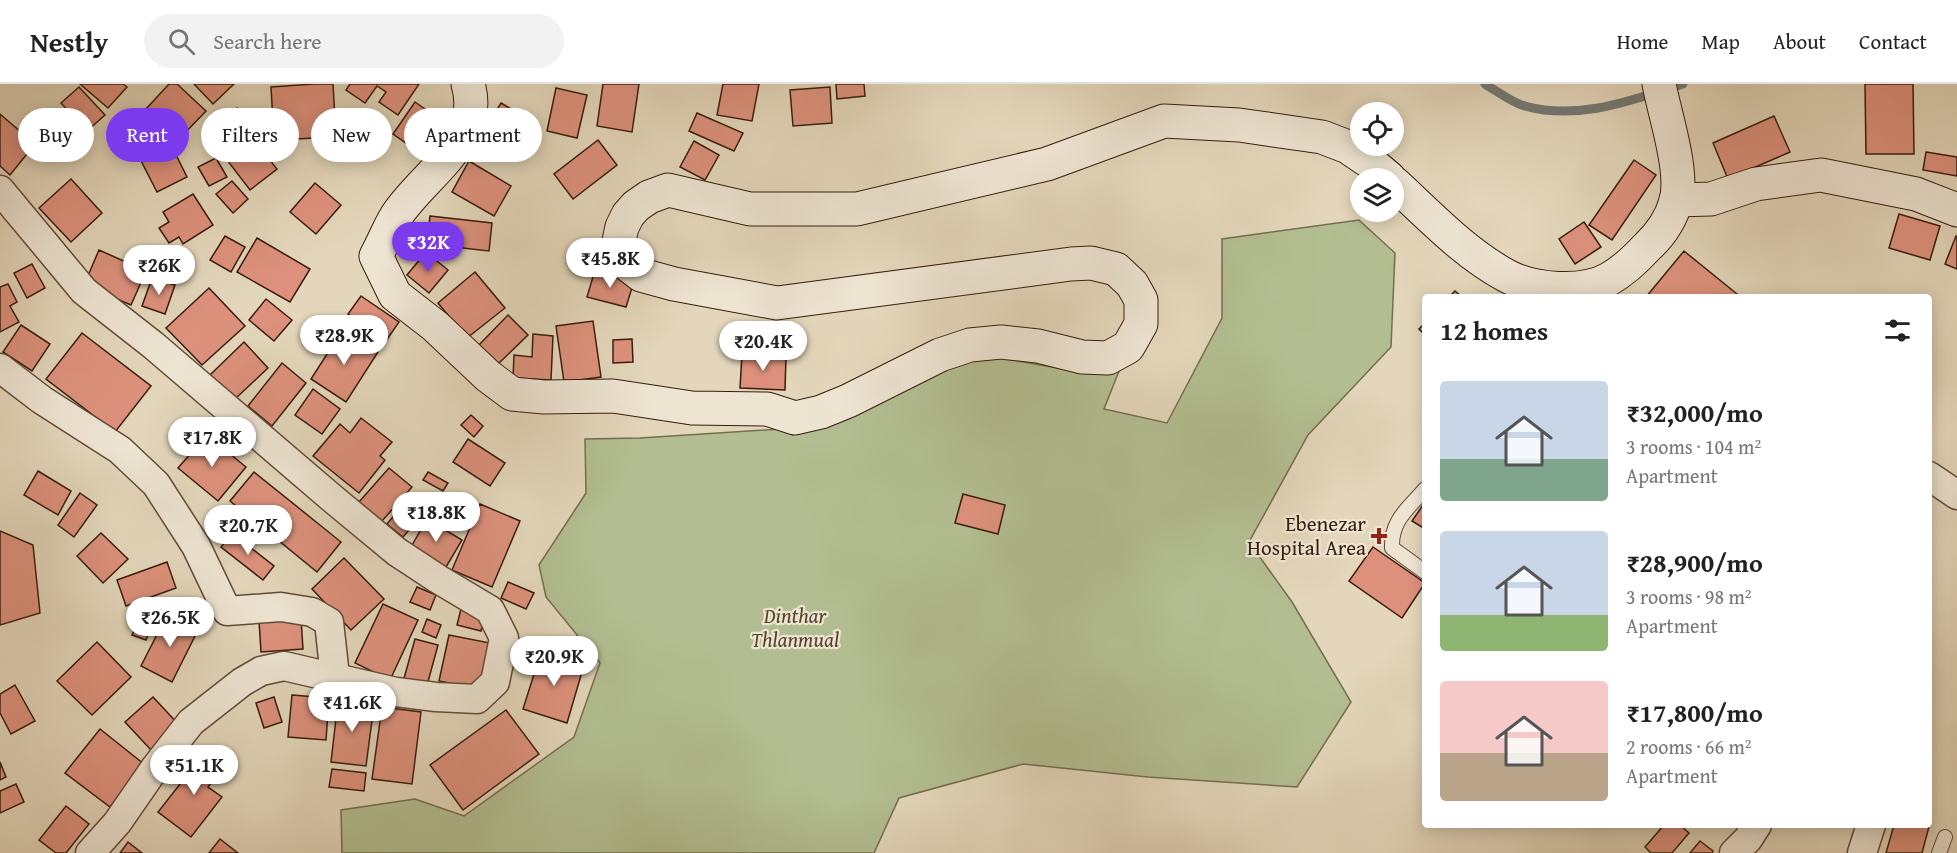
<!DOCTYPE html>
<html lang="en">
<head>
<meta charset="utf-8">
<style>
	:root { --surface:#fff; --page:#f2f2f2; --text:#222; --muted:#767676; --line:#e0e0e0; --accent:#7c3aed }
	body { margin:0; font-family:"Gentium Book Plus",serif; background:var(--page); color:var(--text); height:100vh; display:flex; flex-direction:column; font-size:22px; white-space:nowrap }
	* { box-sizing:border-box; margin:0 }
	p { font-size:20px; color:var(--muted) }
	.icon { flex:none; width:33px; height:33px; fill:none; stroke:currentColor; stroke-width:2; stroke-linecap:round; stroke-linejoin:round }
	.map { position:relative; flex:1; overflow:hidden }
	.sheet { position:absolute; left:1422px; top:210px; width:510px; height:534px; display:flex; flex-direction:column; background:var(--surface); border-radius:6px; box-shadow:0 3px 15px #0003 }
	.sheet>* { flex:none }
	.guide { position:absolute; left:18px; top:24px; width:570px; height:54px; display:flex; gap:12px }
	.tools { position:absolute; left:1350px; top:18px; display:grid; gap:12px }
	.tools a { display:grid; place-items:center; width:54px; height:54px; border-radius:50%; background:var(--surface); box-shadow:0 3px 15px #0003; font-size:30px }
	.price { position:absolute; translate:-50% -51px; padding:0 14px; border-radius:21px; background:#fff; color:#222; font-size:20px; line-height:39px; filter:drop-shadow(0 2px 3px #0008) }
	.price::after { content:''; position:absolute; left:50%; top:36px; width:18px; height:14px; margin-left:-9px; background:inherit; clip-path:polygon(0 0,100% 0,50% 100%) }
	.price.active { background:var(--accent); color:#fff }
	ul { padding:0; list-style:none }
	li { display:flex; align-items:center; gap:18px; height:150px; padding:0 18px }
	li span { display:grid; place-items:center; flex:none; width:168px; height:120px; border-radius:6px; color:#555 }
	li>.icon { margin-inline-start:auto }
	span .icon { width:72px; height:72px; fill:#fffc; stroke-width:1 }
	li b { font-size:26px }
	h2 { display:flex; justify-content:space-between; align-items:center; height:72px; padding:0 18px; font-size:26px }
	.pill { padding:0 21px; border-radius:27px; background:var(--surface); box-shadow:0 3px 15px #0003; font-size:21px; line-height:54px }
	.pill.active { background:var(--accent); color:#fff }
	header { display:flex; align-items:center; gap:36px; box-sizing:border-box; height:84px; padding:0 30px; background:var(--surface); border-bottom:2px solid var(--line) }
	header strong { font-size:28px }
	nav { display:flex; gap:33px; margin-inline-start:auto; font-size:21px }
	.search { width:420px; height:54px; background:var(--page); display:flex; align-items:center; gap:15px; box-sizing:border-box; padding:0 21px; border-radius:33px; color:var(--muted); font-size:22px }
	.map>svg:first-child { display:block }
	.green { fill:#b2be91; stroke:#756e4e; stroke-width:1.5 }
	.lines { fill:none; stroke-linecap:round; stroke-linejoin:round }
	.stream { stroke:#747975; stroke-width:9 }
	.building { fill:#dd917c; stroke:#381d0b; stroke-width:1.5 }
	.lane-casing { stroke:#634b37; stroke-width:16 }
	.street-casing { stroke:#634b37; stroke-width:31 }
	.secondary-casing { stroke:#381d0b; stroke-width:35 }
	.lane { stroke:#ede4d2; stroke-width:14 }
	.street { stroke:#ede4d2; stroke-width:28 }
	.secondary { stroke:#ede4d2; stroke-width:33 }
	.poi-dot { fill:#8f2418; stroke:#ede4d2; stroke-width:2 }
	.labels { text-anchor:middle; stroke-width:4.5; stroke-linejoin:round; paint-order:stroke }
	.poi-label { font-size:21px; fill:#381d0b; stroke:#ede4d2; text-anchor:end }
	.park-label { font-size:21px; font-style:italic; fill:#56452c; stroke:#ede4d2 }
</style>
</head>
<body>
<header>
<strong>Nestly</strong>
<div class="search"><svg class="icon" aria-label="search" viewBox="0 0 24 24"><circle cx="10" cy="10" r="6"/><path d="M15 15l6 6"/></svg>Search here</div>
<nav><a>Home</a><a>Map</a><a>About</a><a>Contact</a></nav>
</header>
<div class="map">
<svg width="1957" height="769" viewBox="0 0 1957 769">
	<rect width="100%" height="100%" fill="#e3d6ba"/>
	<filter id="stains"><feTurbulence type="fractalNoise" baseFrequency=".00333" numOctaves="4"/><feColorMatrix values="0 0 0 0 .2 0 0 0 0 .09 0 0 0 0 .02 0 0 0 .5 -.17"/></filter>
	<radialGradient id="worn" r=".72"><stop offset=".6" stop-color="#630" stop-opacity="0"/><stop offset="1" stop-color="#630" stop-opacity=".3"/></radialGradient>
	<path class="green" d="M1359 136 1395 169 1391 263 1308 351 1249 458 1292 518 1351 618 1297 703 1148 693 1023 680 899 714 874 769H342L341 726 415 715 464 732 574 653 600 579 546 513 539 481 586 409 585 355 640 354 828 342 978 270 1058 284 1121 282 1104 325 1167 339 1222 234V155Z"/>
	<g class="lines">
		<path class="stream" d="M1485 0C1497 7 1512 19 1525 22 1580 37 1632 16 1683 0"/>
	</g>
	<g class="building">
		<path d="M80 0H123L127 3 108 24Z"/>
		<path d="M169 0H177L206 27 183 51 172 40 168 45 146 25Z"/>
		<path d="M194 0H234L213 20Z"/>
		<path d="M314 0H333L336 53 274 56 271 3Z"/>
		<path d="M350 0H419L398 31 379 18 386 8 377 2 365 19 346 6Z"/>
		<path d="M603 0H639L632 48 597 42Z"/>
		<path d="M723 0H759L752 37 717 31Z"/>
		<path d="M836 0H864L865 12 837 15Z"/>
		<path d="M1865 0H1913L1914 70H1866Z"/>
		<path d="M79 3 105 31 87 47 61 19Z"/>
		<path d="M830 3 832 39 793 42 790 6Z"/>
		<path d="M556 4 587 11 577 54 547 47Z"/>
		<path d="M415 18 442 37 420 69 393 50Z"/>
		<path d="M501 19 533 38 517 66 484 47Z"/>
		<path d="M237 24 254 42 239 56 222 38Z"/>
		<path d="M59 28 81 61 61 75 38 42Z"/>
		<path d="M697 29 743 49 734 67 689 47Z"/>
		<path d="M0 30 35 60 10 91 0 82Z"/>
		<path d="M1774 32 1790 68 1728 95 1713 59Z"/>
		<path d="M164 47 187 93 157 108 133 61Z"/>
		<path d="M254 56 277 85 250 106 227 76Z"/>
		<path d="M598 56 617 81 573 115 554 90Z"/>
		<path d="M694 57 719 71 705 96 680 83Z"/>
		<path d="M1926 68 1957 73V92L1923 86Z"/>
		<path d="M216 74 227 93 209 102 198 83Z"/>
		<path d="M1634 76 1656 91 1612 156 1589 141Z"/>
		<path d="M469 77 511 102 494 132 452 108Z"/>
		<path d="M71 95 102 129 71 158 39 124Z"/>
		<path d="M232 97 248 115 233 129 216 110Z"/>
		<path d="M315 99 341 121 316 150 290 128Z"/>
		<path d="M193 110 213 141 183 160 179 153 169 159 159 144 169 138 163 128Z"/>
		<path d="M1899 130 1940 142 1930 176 1889 164Z"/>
		<path d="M430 132 492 139 489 167 427 160Z"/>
		<path d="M1584 138 1601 163 1575 180 1559 155Z"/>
		<path d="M225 152 245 163 231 188 210 176Z"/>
		<path d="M1956 152 1957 153V185L1945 180Z"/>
		<path d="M257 154 310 185 290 218 237 188Z"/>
		<path d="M99 166 146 187 131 221 84 201Z"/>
		<path d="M1684 167 1737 210 1734 213H1646Z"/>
		<path d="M426 168 448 186 429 209 407 191Z"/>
		<path d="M32 180 45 204 27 214 14 189Z"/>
		<path d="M595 186 634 197 626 223 587 213Z"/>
		<path d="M475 188 505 224 467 254 438 219Z"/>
		<path d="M152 194 175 201 165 230 142 222Z"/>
		<path d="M8 200 17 218 10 222 19 238 0 248V203Z"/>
		<path d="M209 204 245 242 202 281 166 244Z"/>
		<path d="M1455 207 1462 213H1449Z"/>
		<path d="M361 212 399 238 386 257 348 230Z"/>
		<path d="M266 215 292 236 274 257 249 236Z"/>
		<path d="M508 231 528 251 497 281 478 262Z"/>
		<path d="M593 237 601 293 564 298 556 242Z"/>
		<path d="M1425 239V251L1419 245Z"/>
		<path d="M21 241 50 260 32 287 3 268Z"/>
		<path d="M343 245 378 268 346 318 311 295Z"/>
		<path d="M82 249 151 302 115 348 46 295Z"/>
		<path d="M533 250 553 252 551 296 513 294 514 271 532 273Z"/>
		<path d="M632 255 633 278 613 279V256Z"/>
		<path d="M244 258 268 284 234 316 210 291Z"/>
		<path d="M742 270 786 272 785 306 740 304Z"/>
		<path d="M282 279 306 299 272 342 248 322Z"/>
		<path d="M313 305 340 325 322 350 295 331Z"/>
		<path d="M471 331 483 342 474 353 461 341Z"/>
		<path d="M361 334 392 358 380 372 385 376 359 409 313 372 340 340 350 349Z"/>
		<path d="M207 351 246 383 218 417 178 384Z"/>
		<path d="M468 355 505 379 490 402 453 378Z"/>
		<path d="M389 384 412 403 382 437 359 418Z"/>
		<path d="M38 387 71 407 58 431 24 411Z"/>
		<path d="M254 388 341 458 317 488 230 417Z"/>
		<path d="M428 388 448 399 443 407 423 396Z"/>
		<path d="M80 409 97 421 74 453 58 441Z"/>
		<path d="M413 410 429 423 403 453 387 440Z"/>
		<path d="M963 410 1005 421 998 450 955 439Z"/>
		<path d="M1425 418V445L1412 437Z"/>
		<path d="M480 420 520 437 492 503 452 486Z"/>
		<path d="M427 435 462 456 446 483 411 463Z"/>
		<path d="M0 447 33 461 40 529 0 541Z"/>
		<path d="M101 449 128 475 103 499 77 472Z"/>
		<path d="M232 449 274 482 263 496 221 463Z"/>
		<path d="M1373 463 1425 499 1402 534 1349 497Z"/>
		<path d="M344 474 384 515 351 546 312 505Z"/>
		<path d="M167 478 176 504 126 522 117 496Z"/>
		<path d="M508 498 534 509 526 525 501 514Z"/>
		<path d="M417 503 436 511 430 526 410 518Z"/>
		<path d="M383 520 418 536 390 596 355 579Z"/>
		<path d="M461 525 485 531 481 547 457 541Z"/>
		<path d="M142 527 155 532 146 556 132 551Z"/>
		<path d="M167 531 198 546 172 598 141 582Z"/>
		<path d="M301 534 303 565 261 568 259 537Z"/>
		<path d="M427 535 441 541 436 554 422 548Z"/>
		<path d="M449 551 490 559 481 605 439 597Z"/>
		<path d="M415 555 438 561 426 605 403 598Z"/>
		<path d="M97 558 131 593 92 631 57 597Z"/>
		<path d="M541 568 584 581 567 639 523 625Z"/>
		<path d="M15 601 35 637 11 650 0 629V610Z"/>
		<path d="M292 611 329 614 326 656 288 653Z"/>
		<path d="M153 613 179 641 151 666 125 638Z"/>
		<path d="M274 613 282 638 264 644 256 619Z"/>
		<path d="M338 617 374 621 366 682 331 678Z"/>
		<path d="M382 623 421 628 412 700 372 695Z"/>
		<path d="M506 626 539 670 463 726 430 681Z"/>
		<path d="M100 645 144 680 110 723 65 689Z"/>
		<path d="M206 667 225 681 208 703 222 713 191 753 158 728Z"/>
		<path d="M0 678 6 693 0 696Z"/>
		<path d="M332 685 366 689 364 707 329 703Z"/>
		<path d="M16 700 24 718 0 729V707Z"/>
		<path d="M66 722 89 740 66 769H56L39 756Z"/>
		<path d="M1929 738 1930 739 1922 769H1886L1894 741H1929Z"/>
		<path d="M1664 741H1680L1689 749 1672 769H1651L1645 763Z"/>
		<path d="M220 755 238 769H209Z"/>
		<path d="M1700 757 1713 767 1712 769H1690Z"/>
		<path d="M128 758 142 769H120Z"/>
	</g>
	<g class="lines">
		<defs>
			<g id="lane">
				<path d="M1425 405C1408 425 1391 436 1392 464L1425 488"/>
				<path d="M1939 769 1945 753"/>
			</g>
			<g id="street">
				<path d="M0 106 84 207 153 261 333 415 397 468 438 495 490 526 504 554 495 598 477 615 436 613 396 608 284 582 261 587 242 598 191 638 155 684 117 739 90 769"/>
				<path d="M0 284 42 316 120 366 156 400 196 462 227 527 281 523 312 528 329 538 335 593"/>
				<path d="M1929 392 1957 411"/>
				<path d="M1734 769 1748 755 1757 741"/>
				<path d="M1862 769 1871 741"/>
			</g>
			<g id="secondary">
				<path d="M468 0C485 57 424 90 397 131 389 144 383 159 376 172L395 211 435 242 488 292 512 310 544 313 613 312 692 324 767 325 795 334 821 328 848 317 940 271 970 261 1001 258 1038 262 1082 273 1108 274 1128 263 1141 240V216L1132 200 1116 185 1091 179 1071 180 777 219 674 200 641 191 624 178 619 157 622 143 628 131 636 122 649 113 668 106 750 125H857L1047 80 1164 37 1239 41 1322 53 1348 63 1370 78 1389 94"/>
				<path d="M1394 99C1429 131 1464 169 1507 192 1533 206 1582 210 1609 195 1623 187 1636 175 1647 163 1660 151 1671 135 1676 117 1684 87 1665 32 1659 0"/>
				<path d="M1676 116 1711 115 1756 100 1821 91 1916 110 1957 126"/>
			</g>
		</defs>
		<use href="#lane" class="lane-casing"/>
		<use href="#street" class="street-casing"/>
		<use href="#secondary" class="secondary-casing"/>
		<use href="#lane" class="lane"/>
		<use href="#street" class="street"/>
		<use href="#secondary" class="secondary"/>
	</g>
	<path class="poi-dot" d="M1376 443h6v6h6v6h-6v6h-6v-6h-6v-6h6z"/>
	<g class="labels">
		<g class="poi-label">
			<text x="1366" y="447">Ebenezar<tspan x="1366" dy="24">Hospital Area</tspan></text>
		</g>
		<g class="park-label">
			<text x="795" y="539">Dinthar<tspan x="795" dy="24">Thlanmual</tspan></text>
		</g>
	</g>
	<rect width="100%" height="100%" filter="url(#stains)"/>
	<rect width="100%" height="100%" fill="url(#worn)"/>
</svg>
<div class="tools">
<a><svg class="icon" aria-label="locate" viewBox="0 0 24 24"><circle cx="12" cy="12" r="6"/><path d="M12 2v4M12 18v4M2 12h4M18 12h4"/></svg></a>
<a><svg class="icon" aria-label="layers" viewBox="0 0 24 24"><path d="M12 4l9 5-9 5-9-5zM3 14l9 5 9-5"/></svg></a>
</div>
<b class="price active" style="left:428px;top:189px">₹32K</b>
<b class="price" style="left:610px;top:205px">₹45.8K</b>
<b class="price" style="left:159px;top:212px">₹26K</b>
<b class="price" style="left:344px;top:282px">₹28.9K</b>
<b class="price" style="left:763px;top:288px">₹20.4K</b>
<b class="price" style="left:212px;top:384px">₹17.8K</b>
<b class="price" style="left:436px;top:459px">₹18.8K</b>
<b class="price" style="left:248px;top:472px">₹20.7K</b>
<b class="price" style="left:170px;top:564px">₹26.5K</b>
<b class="price" style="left:554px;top:603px">₹20.9K</b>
<b class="price" style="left:352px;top:649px">₹41.6K</b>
<b class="price" style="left:194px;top:712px">₹51.1K</b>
<div class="guide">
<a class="pill">Buy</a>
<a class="pill active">Rent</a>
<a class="pill">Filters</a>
<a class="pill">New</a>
<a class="pill">Apartment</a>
</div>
<section class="sheet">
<h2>12 homes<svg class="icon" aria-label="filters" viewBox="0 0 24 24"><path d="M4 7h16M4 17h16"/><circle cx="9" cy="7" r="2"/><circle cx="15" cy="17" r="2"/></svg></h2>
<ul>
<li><span style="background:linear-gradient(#c9d6e8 65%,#7fa58c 0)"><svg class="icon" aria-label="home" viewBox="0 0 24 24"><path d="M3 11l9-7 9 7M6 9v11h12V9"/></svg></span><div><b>₹32,000/mo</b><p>3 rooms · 104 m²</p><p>Apartment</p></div></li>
<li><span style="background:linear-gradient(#c9d6e8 70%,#8fb573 0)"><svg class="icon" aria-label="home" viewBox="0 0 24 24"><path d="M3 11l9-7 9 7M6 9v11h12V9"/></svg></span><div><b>₹28,900/mo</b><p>3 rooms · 98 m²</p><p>Apartment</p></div></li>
<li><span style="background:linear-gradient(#f6c9c9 60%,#b9a48a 0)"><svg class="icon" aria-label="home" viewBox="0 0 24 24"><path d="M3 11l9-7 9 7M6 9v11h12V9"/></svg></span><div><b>₹17,800/mo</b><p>2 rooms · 66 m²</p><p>Apartment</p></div></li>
</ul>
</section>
</div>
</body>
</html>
